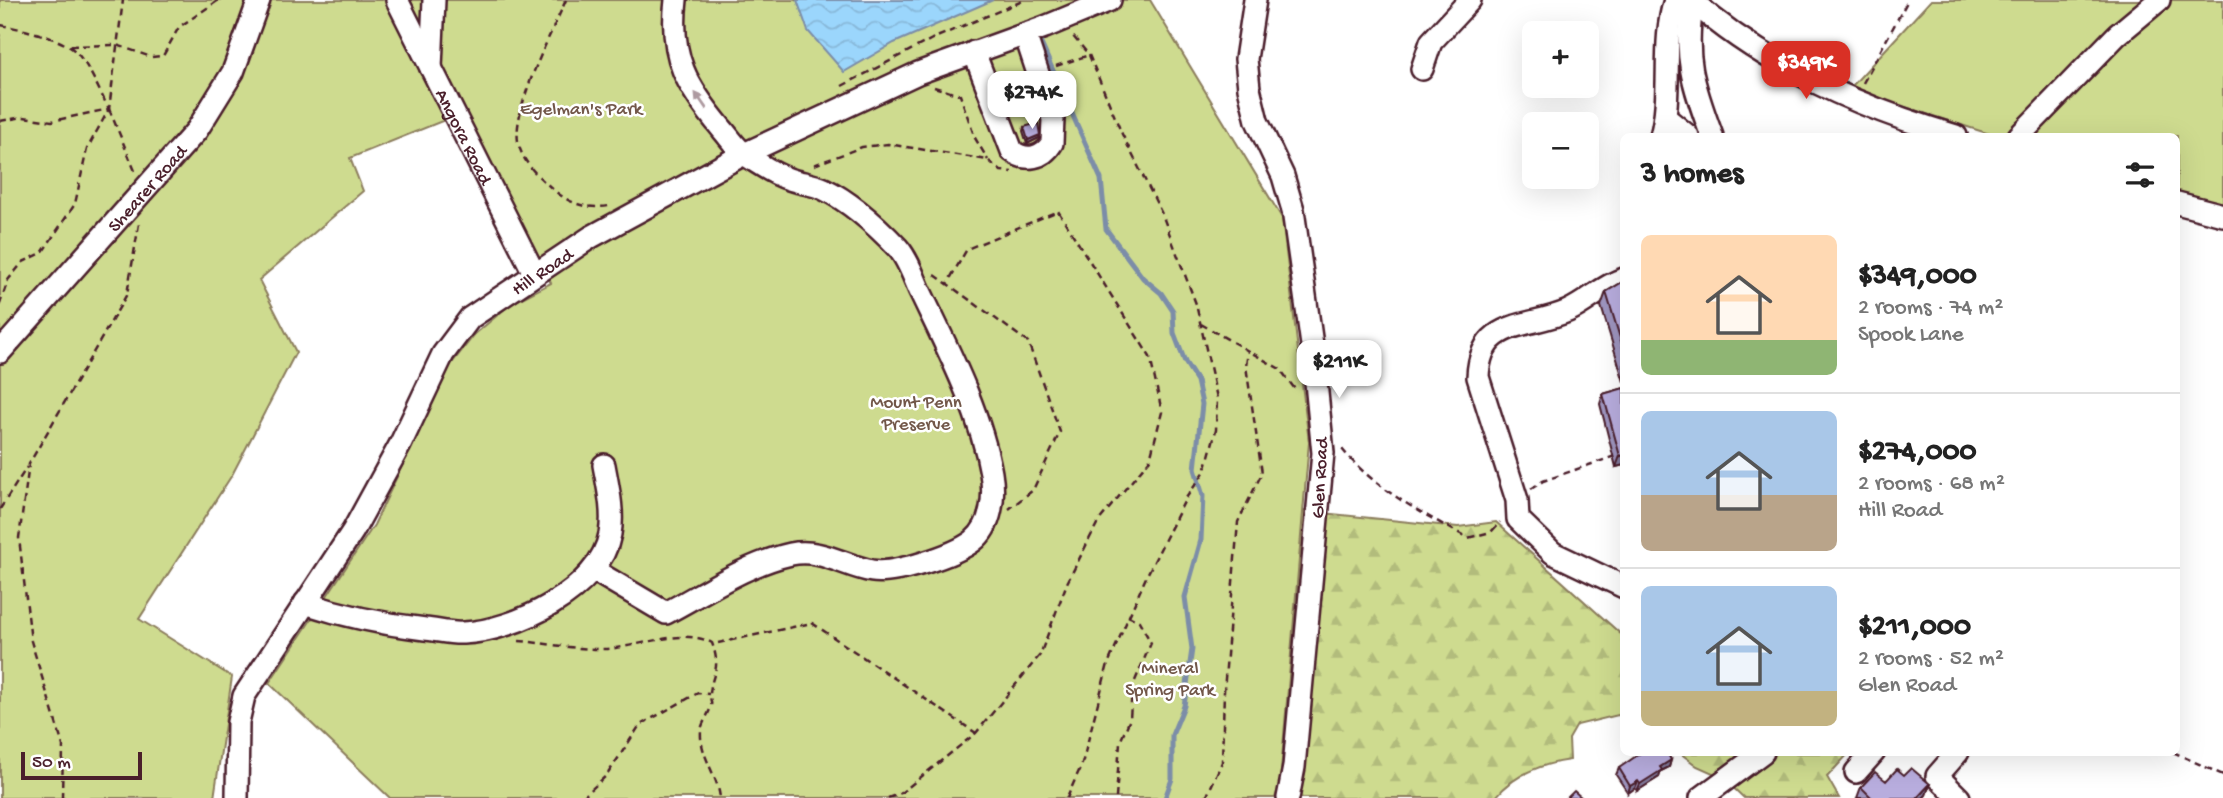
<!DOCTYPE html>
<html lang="en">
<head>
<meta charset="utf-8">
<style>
	:root { --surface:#fff; --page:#f6f6f6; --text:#222; --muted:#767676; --line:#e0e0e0; --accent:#d93025 }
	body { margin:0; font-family:"Gochi Hand",sans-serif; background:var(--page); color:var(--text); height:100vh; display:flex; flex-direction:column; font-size:26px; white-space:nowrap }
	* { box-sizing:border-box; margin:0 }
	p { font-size:23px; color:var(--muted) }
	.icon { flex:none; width:38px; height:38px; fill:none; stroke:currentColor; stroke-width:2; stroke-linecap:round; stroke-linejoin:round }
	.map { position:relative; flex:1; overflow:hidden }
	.panel { position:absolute; left:1620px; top:133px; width:560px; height:623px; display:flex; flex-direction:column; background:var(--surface); border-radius:10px; box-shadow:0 7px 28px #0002 }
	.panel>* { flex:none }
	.fabs { position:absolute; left:1522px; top:21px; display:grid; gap:14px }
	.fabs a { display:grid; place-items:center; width:77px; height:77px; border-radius:10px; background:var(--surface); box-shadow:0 7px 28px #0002; font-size:35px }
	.scale { position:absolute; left:21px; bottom:18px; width:121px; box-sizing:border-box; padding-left:7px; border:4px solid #4a1f2b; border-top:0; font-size:19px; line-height:24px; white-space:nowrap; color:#4a1f2b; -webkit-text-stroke:5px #fff; paint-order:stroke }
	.price { position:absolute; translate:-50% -60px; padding:0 16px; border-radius:14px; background:#fff; color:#222; font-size:23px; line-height:46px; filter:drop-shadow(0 2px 4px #0008) }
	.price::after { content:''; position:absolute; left:50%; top:42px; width:21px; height:16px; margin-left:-10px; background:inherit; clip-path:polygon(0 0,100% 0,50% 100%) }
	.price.current { background:var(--accent); color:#fff }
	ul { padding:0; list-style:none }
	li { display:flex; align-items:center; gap:21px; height:175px; padding:0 21px }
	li+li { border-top:2px solid var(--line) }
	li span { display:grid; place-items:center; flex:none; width:196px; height:140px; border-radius:10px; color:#555 }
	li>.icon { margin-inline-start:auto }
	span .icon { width:84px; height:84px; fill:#fffc; stroke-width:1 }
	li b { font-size:30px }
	h2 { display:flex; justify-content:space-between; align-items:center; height:84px; padding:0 21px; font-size:30px }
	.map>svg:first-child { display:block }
	.forest { fill:url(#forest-firs); stroke:#8c7d5d; stroke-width:2 }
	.green { fill:#cedb8f; stroke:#8c7d5d; stroke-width:2 }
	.water { fill:url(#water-waves); stroke:#7b8da8; stroke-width:2 }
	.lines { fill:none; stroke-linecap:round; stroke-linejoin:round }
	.stream { stroke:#7b8da8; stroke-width:5 }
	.minor-casing { stroke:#4a1f2b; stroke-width:26 }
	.path { stroke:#4a1f2b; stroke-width:2.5; stroke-dasharray:7 5; stroke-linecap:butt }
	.minor { stroke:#fff; stroke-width:21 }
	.wall { fill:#9e95bf; stroke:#4a1f2b; stroke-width:2 }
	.shaded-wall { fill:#81799b; stroke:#4a1f2b; stroke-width:2 }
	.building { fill:#b8adde; stroke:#4a1f2b; stroke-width:2 }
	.oneway { fill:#ae9aa0 }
	.labels { text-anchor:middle; stroke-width:5; stroke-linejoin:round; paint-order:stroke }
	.park-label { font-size:19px; fill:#725749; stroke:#fff }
	.street-label { font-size:19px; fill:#4a1f2b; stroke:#fff }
</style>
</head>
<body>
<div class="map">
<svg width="2223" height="798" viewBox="0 0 2223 798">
	<defs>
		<pattern id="forest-firs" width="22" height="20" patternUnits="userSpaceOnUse" patternTransform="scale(1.75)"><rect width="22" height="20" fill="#cedb8f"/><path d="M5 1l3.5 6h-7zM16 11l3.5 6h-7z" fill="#b2bc7c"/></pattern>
		<pattern id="water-waves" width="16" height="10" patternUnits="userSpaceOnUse" patternTransform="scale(1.75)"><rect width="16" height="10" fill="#9bd6fc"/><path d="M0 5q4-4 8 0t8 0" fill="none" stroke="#87b7d8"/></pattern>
	</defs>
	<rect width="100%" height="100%" fill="#fff"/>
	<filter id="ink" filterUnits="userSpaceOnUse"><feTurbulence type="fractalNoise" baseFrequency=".0143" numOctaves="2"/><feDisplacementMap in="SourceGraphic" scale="14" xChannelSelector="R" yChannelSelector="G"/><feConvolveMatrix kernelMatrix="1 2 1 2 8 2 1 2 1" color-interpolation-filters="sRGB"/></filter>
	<g filter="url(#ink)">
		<g class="forest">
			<path d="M1101 490 1458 527 1496 522 1624 637V717L1618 715 1577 725 1569 739 1570 760C1541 764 1513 775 1495 798H1076Z"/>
			<path d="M1680 753H1849L1827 777 1839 798H1744L1722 777 1697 766Z"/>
		</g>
		<g class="green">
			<path d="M0 0H1150L1282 218 1309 442 1280 783 1275 798H390L269 683 374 525 449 367 475 334 512 303 551 283 462 113 350 158 363 191 259 280 296 352 232 475 139 619 232 677 214 798H0Z"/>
			<path d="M1931 0H2223V205L2177 192V136H1996L1892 103 1852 86Z"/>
		</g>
		<path class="water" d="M797 0H993L894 43 844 72 808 31Z"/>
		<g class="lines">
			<path class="stream" d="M1039 39 1101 179 1106 229 1143 278 1161 293 1173 311 1174 333 1185 362 1197 381 1202 404 1195 469 1203 496 1201 540 1185 597 1192 649 1184 706 1172 735V779L1165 798"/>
			<defs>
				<g id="minor">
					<path id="s1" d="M397 0 534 273"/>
					<path d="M1255 0 1246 59 1249 88 1257 121 1283 176 1293 210 1313 352 1323 453 1294 767 1288 798"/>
					<path d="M1691 0C1766 67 1861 108 1956 136"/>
					<path d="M1693 1C1683 56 1693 85 1712 136"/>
					<path d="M974 52 1012 151C1026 162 1043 158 1052 143L1053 119 1025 34"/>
					<path d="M431 68 434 0"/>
					<path d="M1422 69 1431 42 1470 0"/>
					<path d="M1666 118 1688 136"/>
					<path d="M1661 136C1673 92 1661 44 1675 0"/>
					<path d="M2019 136 2117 35 2159 0"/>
					<path d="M2177 203 2223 215"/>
					<path d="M1624 279C1602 286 1588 302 1568 311 1527 329 1480 318 1478 377L1517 500 1518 519 1553 553 1624 587"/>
					<path id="s2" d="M0 352 197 130 233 72 259 0"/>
					<path d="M595 571 666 613C706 592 746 564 791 554 821 548 844 566 872 571 894 575 955 555 973 541 992 526 995 496 991 473 980 410 947 348 920 291 914 278 908 259 898 248 878 227 851 202 824 189 813 184 800 183 789 179 775 175 759 164 747 156 737 150 730 138 722 129 687 87 669 57 676 0"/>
					<path d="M305 603C347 617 382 624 425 629 437 630 451 634 463 633 515 631 600 590 610 534 614 512 608 487 604 465"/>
					<path d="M1958 752 1937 776 1959 798"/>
					<path d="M1856 772 1874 752"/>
					<path id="s3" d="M237 798 238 722 244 696 353 531 400 445 443 354 470 318 591 237 744 154 918 73 1045 27 1110 0"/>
					<path d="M1701 798 1763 752"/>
				</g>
			</defs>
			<use href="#minor" class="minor-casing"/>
			<g class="path">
				<path d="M566 0C552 32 509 113 519 146 524 162 535 174 547 184 566 202 583 210 609 206"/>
				<path d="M0 25C19 28 63 38 76 52 90 67 99 91 109 109L87 149 75 204 42 253 23 262 8 280 0 304"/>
				<path d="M70 46 117 45 151 57 163 56 179 27 219 0"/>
				<path d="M1056 66 1089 55"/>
				<path d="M1863 83 1908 0"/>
				<path d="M842 86 932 39 1025 0"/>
				<path d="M934 87 960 95 975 138 988 160"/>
				<path d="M109 109 135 171"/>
				<path d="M0 121 23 117 52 121 109 109 123 0"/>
				<path d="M814 165 862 147 888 144 988 160 1001 171 1012 172"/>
				<path d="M935 275 1028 342 1060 432 1033 490 1009 509"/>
				<path d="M1201 324 1280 369 1297 392"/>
				<path d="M1342 449C1375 490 1424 514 1468 538L1491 532 1500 522"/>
				<path d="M1531 489 1543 481 1615 456"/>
				<path d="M0 509 27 467"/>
				<path d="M519 641C547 643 577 650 606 649 640 647 683 627 712 643 722 671 711 672 710 695 710 701 712 701 711 706 709 715 702 722 701 731 699 754 718 776 720 798"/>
				<path d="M718 643 812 623 976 733"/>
				<path d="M2173 752 2223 775"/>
				<path d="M62 798 63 746 31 641 19 538 29 464 127 294 139 224"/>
				<path d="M582 798 607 775 640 725 698 693 709 694"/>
				<path d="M888 798 901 793 976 733 1040 655 1067 583 1098 522 1150 459 1162 412 1150 357 1058 211 967 249 947 284"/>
				<path d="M1067 798 1082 764 1108 664 1147 575 1186 498 1205 471 1216 430 1217 398 1196 304 1162 214 1122 134 1089 55 1071 34"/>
				<path d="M1116 798 1120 742 1130 719 1132 688 1151 643 1139 621 1128 616"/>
				<path d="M1206 798 1222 762 1224 691 1238 522 1262 473 1246 366 1248 351"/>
			</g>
			<use href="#minor" class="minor"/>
		</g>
		<g class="wall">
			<path d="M1024 127 1040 135 1039 138 1027 144 1023 131Z"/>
			<path d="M1624 281V382L1601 306 1606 292Z"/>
			<path d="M1624 388V465L1616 467 1600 404 1603 394Z"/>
			<path d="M1671 760 1669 767 1661 771 1659 777 1637 791 1635 788 1628 793 1616 775 1619 768Z"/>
			<path d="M1904 775 1930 784 1926 795 1923 798H1857L1861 787Z"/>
		</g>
		<g class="shaded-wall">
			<path d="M1040 135 1039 138 1027 144 1028 140Z"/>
			<path d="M1624 455V465L1616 467 1620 456Z"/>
			<path d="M1671 760 1669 767 1661 771 1659 777 1637 791 1640 784 1660 767Z"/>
			<path d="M1638 781 1635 788 1628 793 1630 786Z"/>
			<path d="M1930 784 1926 795 1923 798H1917Z"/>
		</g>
		<g class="building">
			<path d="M1038 123 1040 135 1028 140 1024 127Z"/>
			<path d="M1624 281V351L1606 292Z"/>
			<path d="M1624 388V455L1620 456 1603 394Z"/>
			<path d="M1642 752H1667L1671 760 1660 767 1662 770 1640 784 1638 781 1630 786 1619 768Z"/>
			<path d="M1911 768 1930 784 1917 798H1872L1861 787 1875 772 1886 781 1897 769 1904 775Z"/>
			<path d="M1574 791 1582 798H1567Z"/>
		</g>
		<defs><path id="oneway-solid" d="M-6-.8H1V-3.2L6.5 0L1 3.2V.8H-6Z" transform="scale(1.75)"/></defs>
		<use class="oneway" href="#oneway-solid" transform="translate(701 101) rotate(-125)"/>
	</g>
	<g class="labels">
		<g class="park-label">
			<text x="581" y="114">Egelman's Park</text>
			<text x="916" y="407">Mount Penn<tspan x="916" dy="22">Preserve</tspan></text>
			<text x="1170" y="673">Mineral<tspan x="1170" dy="22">Spring Park</tspan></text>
		</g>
		<g class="street-label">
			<text dy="7" stroke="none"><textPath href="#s1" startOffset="152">Angora Road</textPath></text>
			<text dy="7" stroke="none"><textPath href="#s2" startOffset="220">Shearer Road</textPath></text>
			<text dy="7" stroke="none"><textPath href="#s3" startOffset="630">Hill Road</textPath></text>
			<text transform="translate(1318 478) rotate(-87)" y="7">Glen Road</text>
		</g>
	</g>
</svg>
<div class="fabs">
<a>+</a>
<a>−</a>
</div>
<div class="scale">50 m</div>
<b class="price current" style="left:1806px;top:101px">$349K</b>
<b class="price" style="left:1032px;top:131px">$274K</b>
<b class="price" style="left:1339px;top:400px">$211K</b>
<section class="panel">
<h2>3 homes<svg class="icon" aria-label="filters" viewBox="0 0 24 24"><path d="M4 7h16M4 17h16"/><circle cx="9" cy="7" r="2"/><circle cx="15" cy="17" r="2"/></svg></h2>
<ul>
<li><span style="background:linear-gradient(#ffd9b3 75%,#8fb573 0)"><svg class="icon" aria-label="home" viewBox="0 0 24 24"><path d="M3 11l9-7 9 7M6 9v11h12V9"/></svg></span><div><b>$349,000</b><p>2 rooms · 74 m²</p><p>Spook Lane</p></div></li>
<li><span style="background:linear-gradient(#a9c7e8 60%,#b9a48a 0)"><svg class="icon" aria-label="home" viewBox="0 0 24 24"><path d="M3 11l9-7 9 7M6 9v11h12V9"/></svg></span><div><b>$274,000</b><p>2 rooms · 68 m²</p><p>Hill Road</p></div></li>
<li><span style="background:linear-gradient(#a9c7e8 75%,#c2b280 0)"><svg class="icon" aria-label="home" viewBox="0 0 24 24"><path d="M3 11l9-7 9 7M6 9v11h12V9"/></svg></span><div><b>$211,000</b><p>2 rooms · 52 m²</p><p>Glen Road</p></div></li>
</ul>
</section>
</div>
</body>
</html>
